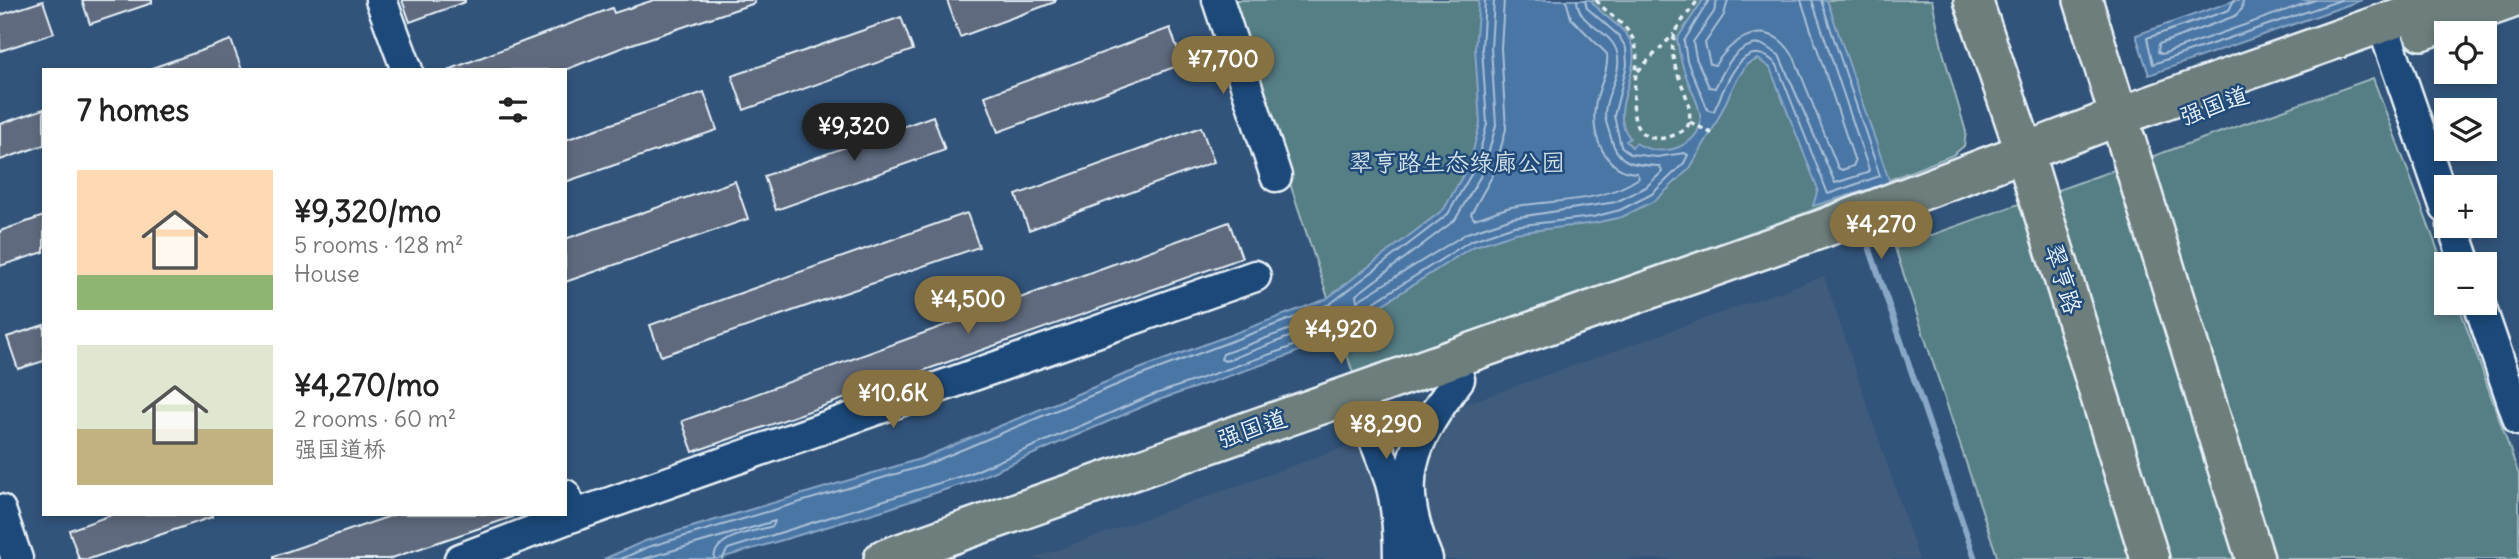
<!DOCTYPE html>
<html lang="en">
<head>
<meta charset="utf-8">
<style>
	:root { --surface:#fff; --page:#f2f2f2; --text:#222; --muted:#767676; --accent:#857141 }
	body { margin:0; font-family:Delius,"LXGW WenKai TC",sans-serif; background:var(--page); color:var(--text); height:100vh; display:flex; flex-direction:column; font-size:26px; white-space:nowrap }
	* { box-sizing:border-box; margin:0 }
	p { font-size:23px; color:var(--muted) }
	.icon { flex:none; width:38px; height:38px; fill:none; stroke:currentColor; stroke-width:2; stroke-linecap:round; stroke-linejoin:round }
	.map { position:relative; flex:1; overflow:hidden }
	.panel { position:absolute; left:42px; top:68px; width:525px; height:448px; display:flex; flex-direction:column; background:var(--surface); border-radius:0px; box-shadow:0 4px 10px #0003 }
	.panel>* { flex:none }
	.tools { position:absolute; left:2434px; top:21px; display:grid; gap:14px }
	.tools a { display:grid; place-items:center; width:63px; height:63px; border-radius:0px; background:var(--surface); box-shadow:0 4px 10px #0003; font-size:35px }
	.price { position:absolute; translate:-50% -60px; padding:0 16px; border-radius:24px; background:var(--accent); color:#fff; font-size:23px; line-height:46px; filter:drop-shadow(0 2px 4px #0008) }
	.price::after { content:''; position:absolute; left:50%; top:42px; width:21px; height:16px; margin-left:-10px; background:inherit; clip-path:polygon(0 0,100% 0,50% 100%) }
	.price.active { background:#222; color:#fff }
	ul { padding:0; list-style:none }
	li { display:flex; align-items:center; gap:21px; height:175px; padding:0 35px }
	li span { display:grid; place-items:center; flex:none; width:196px; height:140px; border-radius:0px; color:#555 }
	li>.icon { margin-inline-start:auto }
	span .icon { width:84px; height:84px; fill:#fffc; stroke-width:1 }
	li b { font-size:30px }
	h2 { display:flex; justify-content:space-between; align-items:center; height:84px; padding:0 35px; font-size:30px }
	.map>svg:first-child { display:block }
	.built { fill:#3f5b7c }
	.green { fill:#567e85; stroke:#9fb8be; stroke-width:2 }
	.water { fill:#4a76a5; stroke:#89a7c6; stroke-width:2 }
	.lines { fill:none; stroke-linecap:round; stroke-linejoin:round }
	.shore { stroke:#a9c0d7; stroke-width:2 }
	.stream { stroke:#89a7c6; stroke-width:6 }
	.building { fill:#5e6b7e; stroke:#e8f1f8; stroke-width:2 }
	.minor-casing { stroke:#e8f1f8; stroke-width:35 }
	.major-casing { stroke:#e8f1f8; stroke-width:42 }
	.path { stroke:#e8f1f8; stroke-width:3.5; stroke-dasharray:5 5; stroke-linecap:butt }
	.minor { stroke:#1f4a7a; stroke-width:30 }
	.major { stroke:#6d7e7c; stroke-width:37 }
	.labels { text-anchor:middle; stroke-width:5; stroke-linejoin:round; paint-order:stroke }
	.street-label { font-size:24px; fill:#e8f1f8; stroke:#1f4a7a }
	.park-label { font-size:24px; fill:#d2e0e7; stroke:#1f4a7a }
</style>
</head>
<body>
<div class="map">
<svg width="2519" height="559" viewBox="0 0 2519 559">
	<rect width="100%" height="100%" fill="#32547b"/>
	<filter id="ink" filterUnits="userSpaceOnUse"><feTurbulence type="fractalNoise" baseFrequency=".0143" numOctaves="2"/><feDisplacementMap in="SourceGraphic" scale="14" xChannelSelector="R" yChannelSelector="G"/><feConvolveMatrix kernelMatrix="1 2 1 2 8 2 1 2 1" color-interpolation-filters="sRGB"/></filter>
	<g filter="url(#ink)">
		<path class="built" d="M1824 276 1919 559H1032Z"/>
		<g class="green">
			<path d="M1229 0H1932L1943 52 1966 132 1964 146 1953 155 1797 216 1353 373Z"/>
			<path d="M2373 78 2446 272V303H2458L2519 475V559H1998L1895 248Z"/>
		</g>
		<g class="water">
			<path d="M1479 0H1591C1602 19 1629 26 1633 49 1638 79 1608 112 1630 138L1626 141 1632 147 1636 143C1649 151 1665 153 1679 147 1717 130 1695 101 1686 76 1681 64 1679 52 1677 39L1703 0H1827L1890 183 1813 206 1818 189 1770 68 1758 59 1747 64 1735 83 1714 127 1690 168 1656 200 1622 217 1595 223 1515 233 1472 247 1338 333 1290 355 1153 402 974 480 887 509 718 559H604L645 541 920 459 1123 375 1326 299 1444 209 1470 163 1480 123 1475 48Z"/>
			<path d="M2236 0H2362L2149 75 2136 35Z"/>
		</g>
		<g class="lines">
			<g class="shore">
				<path d="M1494 0 1491 48 1496 125 1484 170 1455 220 1356 295 1357 301 1467 233 1512 218 1616 202 1646 187 1662 172 1660 166C1635 165 1618 165 1611 138 1608 127 1603 118 1606 106 1609 88 1624 69 1616 49 1608 29 1578 25 1577 0"/>
				<path d="M1504 0 1501 48 1506 129 1494 173 1471 214 1474 219C1486 216 1498 210 1511 207 1554 199 1601 204 1639 178L1637 173C1605 172 1591 136 1595 107 1597 88 1609 74 1607 54L1571 18 1566 0"/>
				<path d="M1709 0 1684 41 1687 61 1708 110 1714 111C1726 86 1743 30 1777 65L1828 194 1880 176 1821 0"/>
				<path d="M1717 0 1714 12 1693 42 1696 58 1709 87 1715 88C1725 68 1735 44 1761 44L1779 55 1835 183 1867 173 1869 170 1812 0"/>
				<path d="M1728 0 1724 15 1705 43 1710 64 1715 65C1736 34 1770 17 1794 57L1838 168 1842 170 1853 166 1855 162 1801 0"/>
				<path d="M2234 0 2229 10 2147 38 2153 64 2341 0"/>
				<path d="M2243 0 2242 9 2235 16 2159 44 2158 52 2162 54 2315 0"/>
				<path d="M1304 324 1309 325 1308 330 1225 361 1221 359 1223 354Z"/>
				<path d="M621 559 648 547 923 466 1126 381 1330 304 1448 214 1476 166 1487 124 1482 48 1485 0"/>
				<path d="M643 559 775 521 773 526C754 532 715 535 714 559"/>
				<path d="M722 559 728 549 971 473 1150 396 1288 348 1335 327 1470 241 1514 226 1593 217 1620 210 1652 194 1684 163 1688 155 1684 153 1657 157 1630 154 1621 146 1614 116 1627 65 1626 48 1619 36 1587 8 1585 0"/>
			</g>
			<path class="stream" d="M1862 226 1975 559"/>
		</g>
		<g class="building">
			<path d="M82 0H152V3L90 24Z"/>
			<path d="M402 0H465V2L410 22Z"/>
			<path d="M654 0H754L755 3 626 46 565 70H448L612 8 614 13Z"/>
			<path d="M947 0H1055V2L960 37Z"/>
			<path d="M43 1 54 33 0 51V15Z"/>
			<path d="M901 17 913 50 744 110 732 76Z"/>
			<path d="M1170 28 1183 64 998 132 985 96Z"/>
			<path d="M231 40 242 70H152V68Z"/>
			<path d="M704 92 717 130 565 182V140Z"/>
			<path d="M44 109V145L0 160V124Z"/>
			<path d="M933 116 945 150 776 210 764 176Z"/>
			<path d="M1201 127 1214 162 1029 230 1016 195Z"/>
			<path d="M735 181 748 219 565 282V239Z"/>
			<path d="M967 213 979 247 661 356 650 325Z"/>
			<path d="M44 216V252L0 266V231Z"/>
			<path d="M1229 222 1242 258 693 452 682 421Z"/>
			<path d="M44 325V361L18 369 7 337Z"/>
			<path d="M114 514H212V517L89 559H79L69 530Z"/>
			<path d="M396 514H511L512 517 389 559H274V556Z"/>
		</g>
		<g class="lines">
			<defs>
				<g id="minor">
					<path d="M381 0 407 70"/>
					<path d="M1218 0 1276 176"/>
					<path d="M2382 23 2446 208"/>
					<path d="M2453 226 2466 264"/>
					<path d="M2479 303 2519 420"/>
					<path d="M1359 391C1366 423 1381 452 1391 483 1398 508 1399 534 1399 559"/>
					<path d="M565 495 573 516 1255 276"/>
					<path d="M0 510 17 559"/>
					<path d="M460 559 573 516"/>
					<path d="M1427 559C1394 479 1410 445 1459 379"/>
				</g>
				<g id="major">
					<path d="M1973 0 2017 129 2150 559"/>
					<path d="M2083 0 2255 559"/>
					<path d="M2422 31 2510 0"/>
					<path d="M883 559 1819 230 2120 116 2448 0"/>
				</g>
			</defs>
			<use href="#minor" class="minor-casing"/>
			<use href="#major" class="major-casing"/>
			<g class="path">
				<path d="M1596 0C1608 15 1629 25 1635 44 1643 70 1620 124 1647 136 1661 142 1675 136 1687 128 1700 98 1661 67 1676 32 1681 20 1691 10 1698 0"/>
				<path d="M1638 71 1674 34"/>
				<path d="M1690 122 1713 134"/>
			</g>
			<use href="#minor" class="minor"/>
			<use href="#major" class="major"/>
		</g>
	</g>
	<g class="labels">
		<g class="street-label">
			<text transform="translate(2214 106) rotate(-20)" y="8">强国道</text>
			<text transform="translate(2063 279) rotate(73)" y="8">翠亨路</text>
			<text transform="translate(1252 429) rotate(-19)" y="8">强国道</text>
		</g>
		<g class="park-label">
			<text x="1457" y="171">翠亨路生态绿廊公园</text>
		</g>
	</g>
</svg>
<div class="tools">
<a><svg class="icon" aria-label="locate" viewBox="0 0 24 24"><circle cx="12" cy="12" r="6"/><path d="M12 2v4M12 18v4M2 12h4M18 12h4"/></svg></a>
<a><svg class="icon" aria-label="layers" viewBox="0 0 24 24"><path d="M12 4l9 5-9 5-9-5zM3 14l9 5 9-5"/></svg></a>
<a>+</a>
<a>−</a>
</div>
<b class="price" style="left:1223px;top:96px">¥7,700</b>
<b class="price active" style="left:854px;top:163px">¥9,320</b>
<b class="price" style="left:1881px;top:261px">¥4,270</b>
<b class="price" style="left:968px;top:336px">¥4,500</b>
<b class="price" style="left:1341px;top:366px">¥4,920</b>
<b class="price" style="left:893px;top:430px">¥10.6K</b>
<b class="price" style="left:1386px;top:461px">¥8,290</b>
<section class="panel">
<h2>7 homes<svg class="icon" aria-label="filters" viewBox="0 0 24 24"><path d="M4 7h16M4 17h16"/><circle cx="9" cy="7" r="2"/><circle cx="15" cy="17" r="2"/></svg></h2>
<ul>
<li><span style="background:linear-gradient(#ffd9b3 75%,#8fb573 0)"><svg class="icon" aria-label="home" viewBox="0 0 24 24"><path d="M3 11l9-7 9 7M6 9v11h12V9"/></svg></span><div><b>¥9,320/mo</b><p>5 rooms · 128 m²</p><p>House</p></div></li>
<li><span style="background:linear-gradient(#dfe7d0 60%,#c2b280 0)"><svg class="icon" aria-label="home" viewBox="0 0 24 24"><path d="M3 11l9-7 9 7M6 9v11h12V9"/></svg></span><div><b>¥4,270/mo</b><p>2 rooms · 60 m²</p><p>强国道桥</p></div></li>
</ul>
</section>
</div>
</body>
</html>
